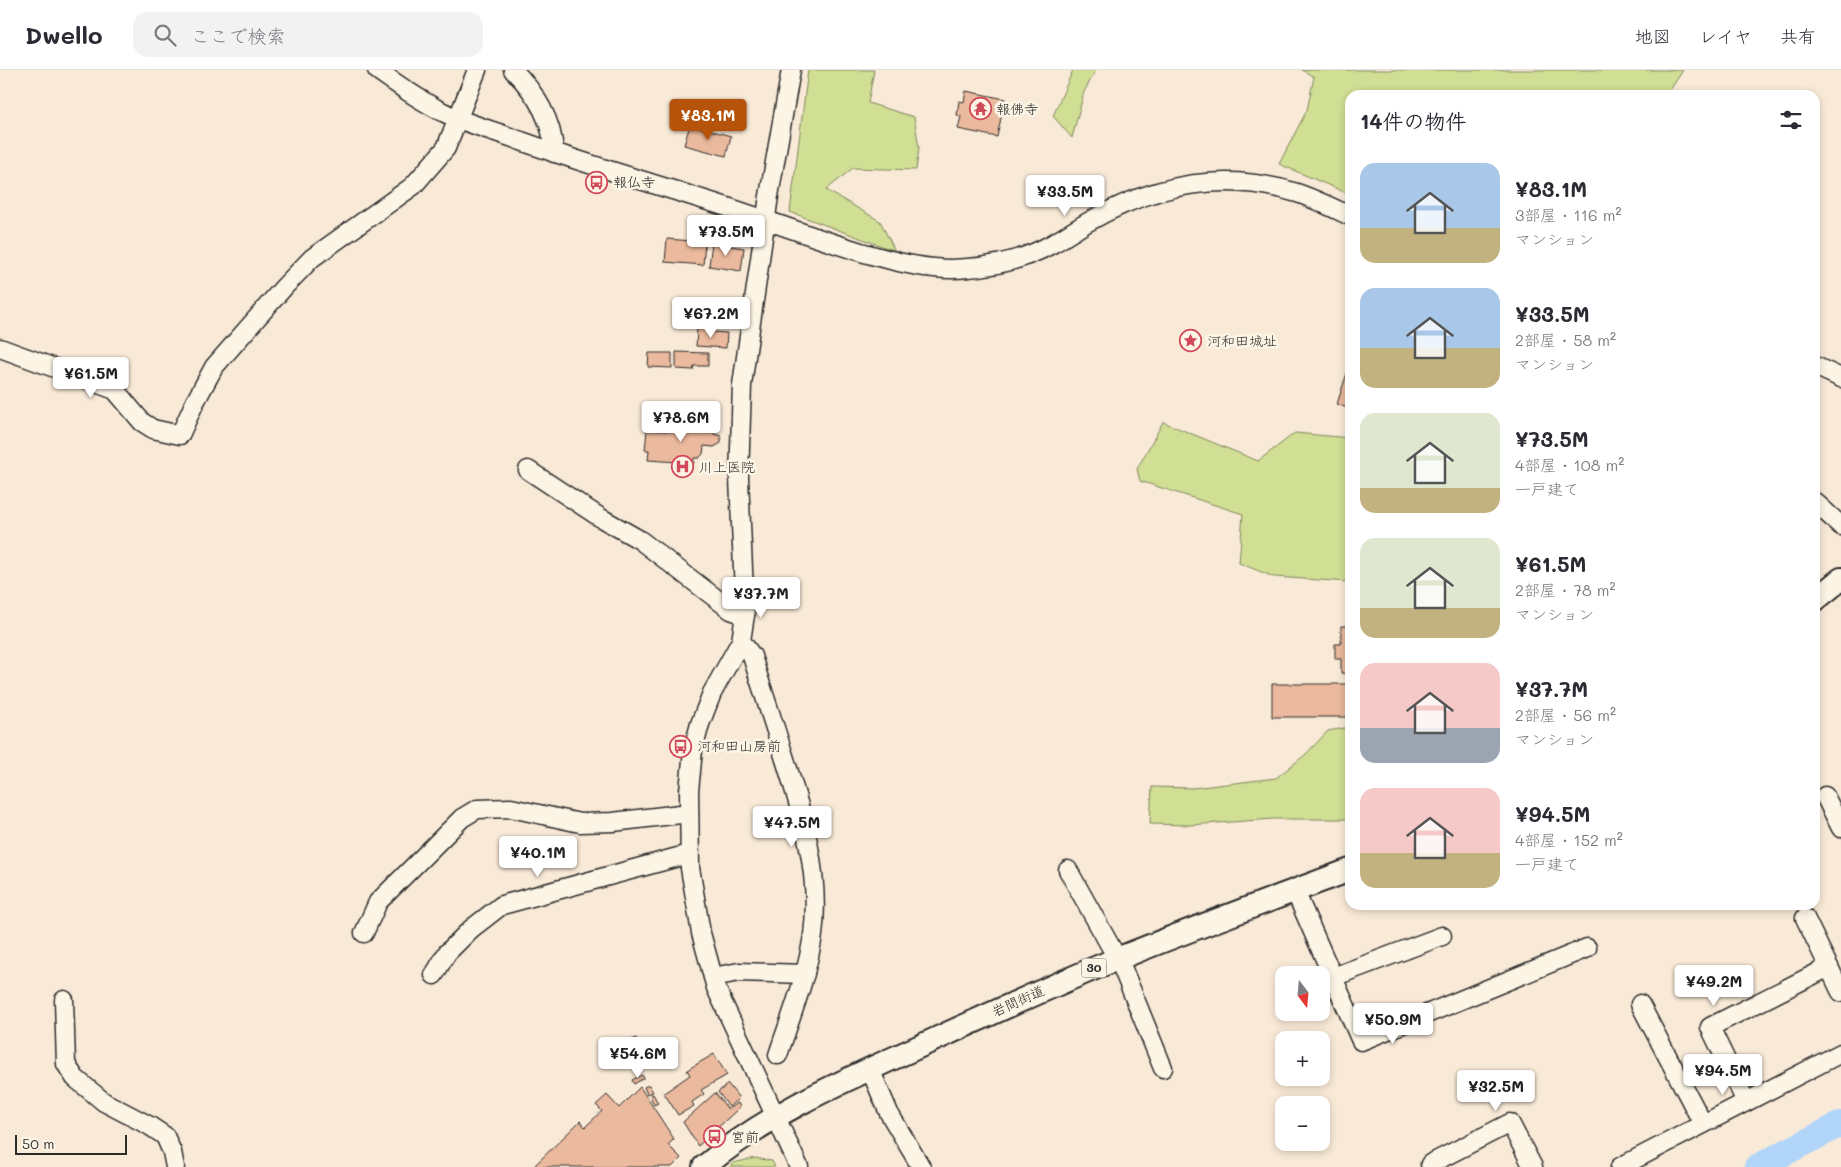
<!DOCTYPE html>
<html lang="ja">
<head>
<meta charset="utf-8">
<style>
	:root { --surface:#fff; --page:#f2f2f3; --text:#2b2b33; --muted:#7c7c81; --line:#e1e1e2; --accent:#b45309 }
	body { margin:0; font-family:Mali,"Klee One",sans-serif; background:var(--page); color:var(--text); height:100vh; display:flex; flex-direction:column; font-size:19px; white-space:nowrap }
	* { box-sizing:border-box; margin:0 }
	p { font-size:16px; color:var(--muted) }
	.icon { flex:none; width:28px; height:28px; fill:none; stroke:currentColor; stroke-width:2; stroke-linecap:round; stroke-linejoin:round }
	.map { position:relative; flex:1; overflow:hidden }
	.drawer { position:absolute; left:1345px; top:20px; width:475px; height:820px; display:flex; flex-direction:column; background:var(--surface); border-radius:15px; box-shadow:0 2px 8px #0003 }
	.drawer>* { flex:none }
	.needle { width:32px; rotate:164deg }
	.fabs { position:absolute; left:1275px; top:896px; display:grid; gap:10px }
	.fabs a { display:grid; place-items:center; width:55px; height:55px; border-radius:10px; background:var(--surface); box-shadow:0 2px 8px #0003; font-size:25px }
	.scale { position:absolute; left:15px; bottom:12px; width:112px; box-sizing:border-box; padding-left:5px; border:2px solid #2b2b2b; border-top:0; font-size:14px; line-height:18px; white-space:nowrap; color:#2b2b2b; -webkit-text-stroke:4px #fcf5e5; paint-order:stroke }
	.price { position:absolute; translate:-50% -42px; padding:0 11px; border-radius:5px; background:#fff; color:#222; font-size:16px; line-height:32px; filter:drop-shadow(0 1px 2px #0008) }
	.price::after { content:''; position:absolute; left:50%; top:30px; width:15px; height:11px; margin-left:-8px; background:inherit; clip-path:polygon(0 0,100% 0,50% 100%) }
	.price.current { background:var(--accent); color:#fff }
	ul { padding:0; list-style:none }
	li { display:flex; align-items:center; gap:15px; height:125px; padding:0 15px }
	li span { display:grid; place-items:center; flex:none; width:140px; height:100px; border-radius:15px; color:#555 }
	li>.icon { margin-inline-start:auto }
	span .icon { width:60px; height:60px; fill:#fffc; stroke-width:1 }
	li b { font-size:21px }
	h2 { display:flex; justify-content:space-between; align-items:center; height:60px; padding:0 15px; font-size:21px }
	header { display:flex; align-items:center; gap:30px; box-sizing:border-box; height:70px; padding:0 25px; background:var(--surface); border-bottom:1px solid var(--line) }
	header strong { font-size:24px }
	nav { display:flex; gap:28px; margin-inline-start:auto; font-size:18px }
	.search { width:350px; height:45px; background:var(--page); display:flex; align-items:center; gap:12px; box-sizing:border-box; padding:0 18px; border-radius:15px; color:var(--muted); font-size:19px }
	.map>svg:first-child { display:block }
	.green { fill:#d0df93; stroke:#7e855f }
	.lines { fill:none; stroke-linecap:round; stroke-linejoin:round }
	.river { stroke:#b0d5f9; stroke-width:26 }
	.building { fill:#ebb99d; stroke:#2b2b2b }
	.minor-casing { stroke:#2b2b2b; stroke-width:21 }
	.major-casing { stroke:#2b2b2b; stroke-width:26 }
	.minor { stroke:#fcf5e5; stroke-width:18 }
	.major { stroke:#fcf5e5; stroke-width:22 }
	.labels { text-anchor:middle; stroke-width:5; stroke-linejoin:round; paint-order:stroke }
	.shield { fill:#fcf5e5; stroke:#6a6863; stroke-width:1 }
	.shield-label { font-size:12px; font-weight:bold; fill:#2b2b2b }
	.poi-label { font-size:14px; fill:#2b2b2b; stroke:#fcf5e5; text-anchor:start }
	.street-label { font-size:14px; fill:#2b2b2b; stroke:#fcf5e5 }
</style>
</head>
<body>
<header>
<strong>Dwello</strong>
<div class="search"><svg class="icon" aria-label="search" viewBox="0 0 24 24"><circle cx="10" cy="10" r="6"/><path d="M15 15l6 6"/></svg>ここで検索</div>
<nav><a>地図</a><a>レイヤ</a><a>共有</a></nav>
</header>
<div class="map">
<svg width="1841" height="1097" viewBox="0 0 1841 1097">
	<rect width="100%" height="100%" fill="#f9e9d7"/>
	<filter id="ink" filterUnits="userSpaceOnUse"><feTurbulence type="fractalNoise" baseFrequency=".02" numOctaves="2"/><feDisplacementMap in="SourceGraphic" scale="10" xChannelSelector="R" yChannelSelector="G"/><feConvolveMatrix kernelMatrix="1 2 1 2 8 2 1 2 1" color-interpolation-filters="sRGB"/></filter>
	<g filter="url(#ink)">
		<g class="green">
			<path d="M808 0H874L868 33 914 47 919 78 916 100 853 98 826 120 880 151 895 181 790 142Z"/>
			<path d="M1073 0H1096L1084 22 1072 68 1053 46Z"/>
			<path d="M1302 0H1683L1667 25H1350L1349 124 1279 94 1307 40 1314 7Z"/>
			<path d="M1163 352 1258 391 1295 363 1350 368V512L1274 507 1239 493 1243 444 1140 411 1137 399Z"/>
			<path d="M1350 657V749H1273L1190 755 1150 754 1152 717 1193 718 1276 708 1305 685 1328 661Z"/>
			<path d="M755 1088 772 1091 775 1097H729L733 1093Z"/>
		</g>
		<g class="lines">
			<path class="river" d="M1757 1097 1841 1054"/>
		</g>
		<g class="building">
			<path d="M966 21 1005 29 997 67 958 59 961 46 957 45 959 31 964 32Z"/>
			<path d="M690 55 731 66 726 86 684 75Z"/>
			<path d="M667 169 705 172 703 195 665 192Z"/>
			<path d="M712 173 744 178 741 201 709 196Z"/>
			<path d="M697 258 711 259V262L727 263 726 278 696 276Z"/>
			<path d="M676 282 708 283V296H694L693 300 676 299Z"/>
			<path d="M649 283H672V298L648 297Z"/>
			<path d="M1350 294V339L1337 334Z"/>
			<path d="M690 352 715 353 714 364 721 366V373L714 377 704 376 703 384 699 388H694V393L648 390 649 380H645L647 360 689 362Z"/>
			<path d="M1341 556H1350V647H1272V614H1348V604L1341 603V589H1335V574H1341Z"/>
			<path d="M636 968 641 980 635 982 630 971Z"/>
			<path d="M714 984 727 1005 701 1020 704 1024 692 1032 694 1036 678 1045 664 1023 690 1005 687 1000Z"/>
			<path d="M642 1005 644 1008 634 1014 632 1010Z"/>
			<path d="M728 1014 739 1028 729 1037 718 1022Z"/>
			<path d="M649 1015 653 1022 647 1024 644 1017Z"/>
			<path d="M640 1017 674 1069 668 1075 681 1088 672 1097H533L580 1051 585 1057 602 1041 596 1035 607 1025 619 1038Z"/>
			<path d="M715 1023 728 1039 738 1033 740 1037 698 1076 683 1052Z"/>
			<path d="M653 1024 658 1033 654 1035 650 1026Z"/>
		</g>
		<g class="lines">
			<defs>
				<g id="minor">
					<path d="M377 0C398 15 419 30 443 42 467 54 495 61 521 71 591 96 662 116 733 139 776 153 818 169 861 182 897 192 931 202 968 198 997 196 1027 188 1052 174 1065 167 1076 159 1088 152 1154 114 1223 100 1297 123 1315 129 1333 138 1350 146"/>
					<path d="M513 0C535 22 553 51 554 83"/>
					<path d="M791 0 769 126 742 315 739 408 745 545 741 571 712 623 700 654 693 680 689 721 690 798 701 863 716 918 799 1097"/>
					<path d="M0 278 115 320 142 352 153 359 180 365 195 332 214 297 284 217 312 188 413 116 446 78 477 0"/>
					<path d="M1815 296 1841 308"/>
					<path d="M528 400 601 448 640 470 731 540 745 545"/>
					<path d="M1815 432 1841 456"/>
					<path d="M741 571 752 586C762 619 773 651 783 683 802 742 821 803 813 865 807 906 791 946 778 985"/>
					<path d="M1825 726 1841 758"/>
					<path d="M1068 800 1122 897 1163 998"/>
					<path d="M1295 821 1361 971 1587 878"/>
					<path d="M1805 848 1841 922"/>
					<path d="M364 863 378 832 462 748 477 739 511 738 580 753 613 752 689 743"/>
					<path d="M434 905 447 883 471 859 502 835 689 784"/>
					<path d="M713 907 739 902 805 904"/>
					<path d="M1333 907 1442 866"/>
					<path d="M64 930 66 994 75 1008 104 1032 150 1056 165 1066 172 1082 175 1097"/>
					<path d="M1640 934 1703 1054"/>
					<path d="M870 999 889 1043 921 1097"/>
					<path d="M1746 1032 1710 957 1829 897"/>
					<path d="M1430 1094 1510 1053 1533 1097"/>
					<path d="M1620 1097 1841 983"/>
				</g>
				<g id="major">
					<path d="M1815 530 1841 509"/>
					<path d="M704 1097C769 1042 850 1008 927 973 990 944 1053 915 1117 889 1194 858 1272 829 1350 800"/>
				</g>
			</defs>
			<use href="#minor" class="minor-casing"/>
			<use href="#major" class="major-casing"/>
			<use href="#minor" class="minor"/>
			<use href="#major" class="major"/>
		</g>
	</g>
	<defs>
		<symbol id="temple-ring" viewBox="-11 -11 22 22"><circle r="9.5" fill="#fcf5e5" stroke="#d1495b" stroke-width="1.5"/><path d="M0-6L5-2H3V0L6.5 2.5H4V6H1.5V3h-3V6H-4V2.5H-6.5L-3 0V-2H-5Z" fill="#d1495b"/></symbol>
		<symbol id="bus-ring" viewBox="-11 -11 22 22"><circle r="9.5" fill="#fcf5e5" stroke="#d1495b" stroke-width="1.5"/><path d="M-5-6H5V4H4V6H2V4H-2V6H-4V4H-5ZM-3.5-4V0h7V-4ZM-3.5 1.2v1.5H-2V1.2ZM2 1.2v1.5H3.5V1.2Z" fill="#d1495b"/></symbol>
		<symbol id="sight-ring" viewBox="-11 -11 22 22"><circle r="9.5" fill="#fcf5e5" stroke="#d1495b" stroke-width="1.5"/><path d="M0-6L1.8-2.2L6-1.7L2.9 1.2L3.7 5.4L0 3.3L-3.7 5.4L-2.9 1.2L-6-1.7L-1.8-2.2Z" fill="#d1495b"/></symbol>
		<symbol id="hospital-ring" viewBox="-11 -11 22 22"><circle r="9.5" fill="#fcf5e5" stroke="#d1495b" stroke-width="1.5"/><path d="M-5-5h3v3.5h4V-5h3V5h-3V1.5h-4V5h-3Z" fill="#d1495b"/></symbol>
	</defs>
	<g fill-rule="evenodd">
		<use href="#temple-ring" x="968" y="26" width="25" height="25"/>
		<use href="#bus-ring" x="584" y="100" width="25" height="25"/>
		<use href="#sight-ring" x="1178" y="258" width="25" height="25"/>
		<use href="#hospital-ring" x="670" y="384" width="25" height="25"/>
		<use href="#bus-ring" x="668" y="664" width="25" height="25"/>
		<use href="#bus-ring" x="702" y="1054" width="25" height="25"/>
	</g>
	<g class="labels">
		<rect class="shield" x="1081.5" y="888.5" width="25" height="19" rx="4"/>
		<g class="shield-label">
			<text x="1094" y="902">30</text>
		</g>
		<g class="poi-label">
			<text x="996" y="44">報佛寺</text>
			<text x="613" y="117">報仏寺</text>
			<text x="1207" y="276">河和田城址</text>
			<text x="699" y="402">川上医院</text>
			<text x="697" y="681">河和田山房前</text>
			<text x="731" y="1072">宮前</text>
		</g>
		<g class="street-label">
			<text transform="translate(1018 931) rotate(-24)" y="5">岩間街道</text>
		</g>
	</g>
</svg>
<div class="fabs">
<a><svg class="needle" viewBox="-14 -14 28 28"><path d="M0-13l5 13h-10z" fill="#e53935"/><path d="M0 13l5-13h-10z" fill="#7c7c81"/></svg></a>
<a>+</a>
<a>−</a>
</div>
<div class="scale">50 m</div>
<b class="price current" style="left:708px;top:71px">¥83.1M</b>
<b class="price" style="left:1065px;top:147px">¥33.5M</b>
<b class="price" style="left:726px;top:187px">¥73.5M</b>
<b class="price" style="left:711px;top:269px">¥67.2M</b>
<b class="price" style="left:91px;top:329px">¥61.5M</b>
<b class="price" style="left:681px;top:373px">¥78.6M</b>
<b class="price" style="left:761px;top:549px">¥37.7M</b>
<b class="price" style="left:792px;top:778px">¥47.5M</b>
<b class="price" style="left:538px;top:808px">¥40.1M</b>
<b class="price" style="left:1714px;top:937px">¥49.2M</b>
<b class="price" style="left:1393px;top:975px">¥50.9M</b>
<b class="price" style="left:638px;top:1009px">¥54.6M</b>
<b class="price" style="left:1723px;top:1026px">¥94.5M</b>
<b class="price" style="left:1496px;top:1042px">¥32.5M</b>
<section class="drawer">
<h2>14件の物件<svg class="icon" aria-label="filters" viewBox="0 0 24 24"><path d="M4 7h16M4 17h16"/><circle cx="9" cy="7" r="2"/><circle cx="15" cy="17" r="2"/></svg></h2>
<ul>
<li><span style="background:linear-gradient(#a9c7e8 65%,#c2b280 0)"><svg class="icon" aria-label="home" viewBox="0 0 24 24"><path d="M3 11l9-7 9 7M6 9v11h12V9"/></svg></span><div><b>¥83.1M</b><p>3部屋 · 116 m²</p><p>マンション</p></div></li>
<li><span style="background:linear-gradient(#a9c7e8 60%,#c2b280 0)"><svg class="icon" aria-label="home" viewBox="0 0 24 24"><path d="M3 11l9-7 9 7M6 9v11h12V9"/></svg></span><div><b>¥33.5M</b><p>2部屋 · 58 m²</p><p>マンション</p></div></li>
<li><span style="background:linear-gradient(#dfe7d0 75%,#c2b280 0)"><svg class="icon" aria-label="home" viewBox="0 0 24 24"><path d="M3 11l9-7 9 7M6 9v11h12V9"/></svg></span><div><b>¥73.5M</b><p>4部屋 · 108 m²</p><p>一戸建て</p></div></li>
<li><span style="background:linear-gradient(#dfe7d0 70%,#c2b280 0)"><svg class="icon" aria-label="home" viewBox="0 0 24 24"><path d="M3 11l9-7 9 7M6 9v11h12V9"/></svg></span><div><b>¥61.5M</b><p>2部屋 · 78 m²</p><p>マンション</p></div></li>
<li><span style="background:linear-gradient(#f6c9c9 65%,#9aa5b1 0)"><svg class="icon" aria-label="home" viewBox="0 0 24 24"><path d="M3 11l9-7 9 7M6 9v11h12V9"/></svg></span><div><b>¥37.7M</b><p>2部屋 · 56 m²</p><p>マンション</p></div></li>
<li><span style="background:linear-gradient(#f6c9c9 65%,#c2b280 0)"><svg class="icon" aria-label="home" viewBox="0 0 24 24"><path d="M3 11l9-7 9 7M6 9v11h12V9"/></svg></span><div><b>¥94.5M</b><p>4部屋 · 152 m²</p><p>一戸建て</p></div></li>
</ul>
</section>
</div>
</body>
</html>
